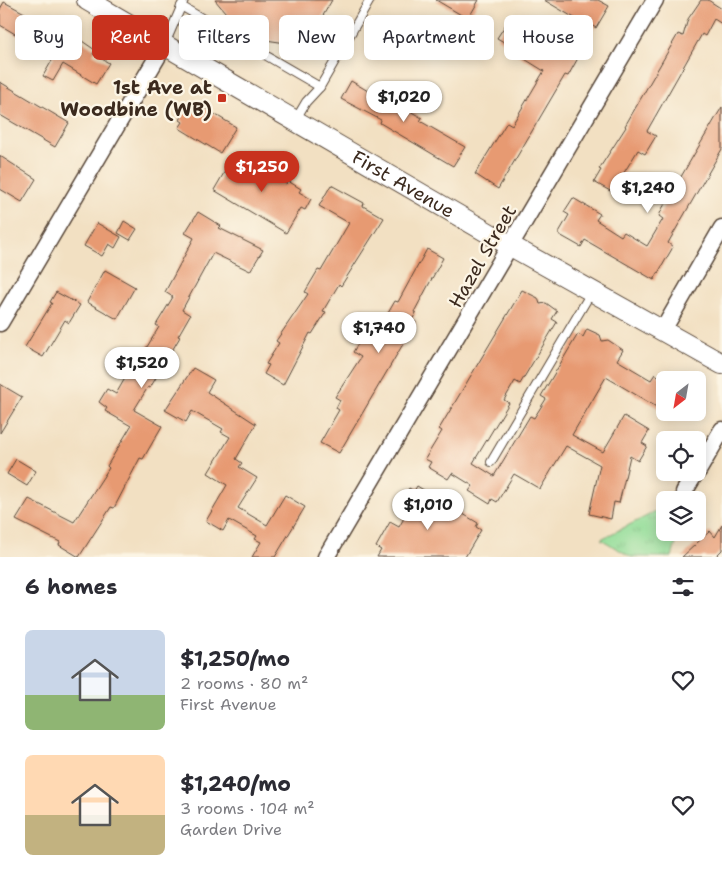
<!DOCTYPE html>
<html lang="en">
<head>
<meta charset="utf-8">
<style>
	:root { --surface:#fff; --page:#f7f7f7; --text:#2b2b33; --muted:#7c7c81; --accent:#c8321e }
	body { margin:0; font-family:"Shantell Sans",sans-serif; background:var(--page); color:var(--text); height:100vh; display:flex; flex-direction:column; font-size:19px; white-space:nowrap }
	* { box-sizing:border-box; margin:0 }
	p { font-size:16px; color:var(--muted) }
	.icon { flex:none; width:28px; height:28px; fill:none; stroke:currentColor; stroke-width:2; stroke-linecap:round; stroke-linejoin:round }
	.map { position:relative; height:557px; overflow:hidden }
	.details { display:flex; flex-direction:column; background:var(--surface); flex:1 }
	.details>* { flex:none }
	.banner { position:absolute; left:15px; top:15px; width:692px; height:45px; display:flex; gap:10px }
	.needle { width:32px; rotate:211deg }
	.buttons { position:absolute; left:656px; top:371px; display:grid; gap:10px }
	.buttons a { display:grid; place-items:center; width:50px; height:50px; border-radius:8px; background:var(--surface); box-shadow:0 2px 12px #0003; font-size:25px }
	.price { position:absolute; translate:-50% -42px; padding:0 11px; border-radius:18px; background:#fff; color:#222; font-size:16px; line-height:32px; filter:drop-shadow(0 1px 2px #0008) }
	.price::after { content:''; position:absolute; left:50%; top:30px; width:15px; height:11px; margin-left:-8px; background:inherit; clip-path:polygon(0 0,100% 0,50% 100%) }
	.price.on { background:var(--accent); color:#fff }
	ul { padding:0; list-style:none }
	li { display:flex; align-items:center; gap:15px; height:125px; padding:0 25px }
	li span { display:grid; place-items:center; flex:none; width:140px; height:100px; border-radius:8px; color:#555 }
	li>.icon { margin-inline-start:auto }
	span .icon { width:60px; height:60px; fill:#fffc; stroke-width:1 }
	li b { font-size:21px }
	h2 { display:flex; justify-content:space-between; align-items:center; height:60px; padding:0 25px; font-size:21px }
	.chip { padding:0 18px; border-radius:8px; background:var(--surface); box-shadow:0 2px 12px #0003; font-size:18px; line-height:45px }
	.chip.on { background:var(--accent); color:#fff }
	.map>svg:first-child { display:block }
	.grass { fill:url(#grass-tufts); stroke:#66845b }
	.building { fill:#e79a72 }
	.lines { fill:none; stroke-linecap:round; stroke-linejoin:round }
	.service-casing { stroke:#564537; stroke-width:10 }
	.minor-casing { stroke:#564537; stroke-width:19 }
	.tertiary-casing { stroke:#564537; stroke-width:22 }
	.service { stroke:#fff; stroke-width:8 }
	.minor { stroke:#fff; stroke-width:16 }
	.tertiary { stroke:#fff; stroke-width:20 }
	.poi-dot { fill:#c8321e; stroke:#fcf5e5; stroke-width:2 }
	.labels { text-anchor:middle; stroke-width:4.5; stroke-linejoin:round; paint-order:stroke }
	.poi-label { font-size:19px; font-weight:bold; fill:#3b2a1e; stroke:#fcf5e5; text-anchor:end }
	.street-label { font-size:19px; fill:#3b2a1e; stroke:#fcf5e5 }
</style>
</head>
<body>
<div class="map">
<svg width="722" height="557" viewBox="0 0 722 557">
	<defs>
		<pattern id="grass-tufts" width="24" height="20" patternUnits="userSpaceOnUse" patternTransform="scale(1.25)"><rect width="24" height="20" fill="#92dd98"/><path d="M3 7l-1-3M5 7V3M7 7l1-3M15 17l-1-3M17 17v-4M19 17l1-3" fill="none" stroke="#7fbe83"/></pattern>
	</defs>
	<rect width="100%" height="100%" fill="#fcf5e5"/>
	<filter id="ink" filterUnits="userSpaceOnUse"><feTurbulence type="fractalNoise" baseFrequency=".02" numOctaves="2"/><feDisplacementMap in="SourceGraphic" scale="10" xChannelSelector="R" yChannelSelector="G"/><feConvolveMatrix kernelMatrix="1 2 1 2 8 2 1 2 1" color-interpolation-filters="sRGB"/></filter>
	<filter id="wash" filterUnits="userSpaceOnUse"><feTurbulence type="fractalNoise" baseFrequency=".0096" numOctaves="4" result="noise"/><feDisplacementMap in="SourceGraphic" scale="20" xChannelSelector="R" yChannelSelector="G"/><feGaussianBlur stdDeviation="1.12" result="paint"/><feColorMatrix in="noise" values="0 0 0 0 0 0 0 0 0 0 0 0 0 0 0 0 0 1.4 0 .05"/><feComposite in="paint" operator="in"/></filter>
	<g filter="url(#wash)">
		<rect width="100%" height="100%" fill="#f2e0c2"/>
		<path class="grass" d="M665 507V532L679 533 672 557H631L601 539Z"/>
		<g id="blocks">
			<g class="building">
				<path d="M215 0H332L302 52 286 43 259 39 236 25Z"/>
				<path d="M436 0H479L468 19Z"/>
				<path d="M544 0H598L609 6 596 28 585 21 583 23Z"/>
				<path d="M701 0H708L722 9V24L714 19 705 36 702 34 647 131 656 136 645 154 638 150 612 192 594 182 601 170 599 169 626 127 625 126 678 34 683 36 688 19Z"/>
				<path d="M4 2 34 18 35 16 80 44 82 41 95 50 93 54 109 63 96 84 63 64 53 81 43 76 54 57 0 25V9Z"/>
				<path d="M510 18 521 24 523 22 568 49 567 51 578 58 568 76 565 75 498 189 475 174 507 122 512 125 544 71 507 48 509 45 497 38Z"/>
				<path d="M351 81 380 98 382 95 422 118 420 121 465 147 453 166 380 123 381 120 341 99Z"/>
				<path d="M0 82 69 123 55 147 0 115Z"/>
				<path d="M194 102 236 127 220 153 179 128 183 122 180 120 187 107 190 109Z"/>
				<path d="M722 107V149L668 243 673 247 654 280 585 240 581 247 558 234 569 215 564 212 573 198 600 214 596 220 621 236 624 232 647 246 663 219 659 216 662 209Z"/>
				<path d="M235 154 243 159 245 155 258 163 256 166 286 184 288 181 301 189 299 192 311 199 305 210 301 208 286 233 214 190Z"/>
				<path d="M0 156 36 179 22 202 0 189Z"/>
				<path d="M331 185 364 203 363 206 384 218 341 286 339 284 323 311 326 312 312 334 310 333 283 385 264 374 269 365 266 364 279 343 276 341 308 294 305 292 318 270 321 271 349 223 319 206Z"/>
				<path d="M198 212 221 226 219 228 263 250 250 271 213 253 182 310 190 315 178 336 180 337 150 388 148 387 134 410 162 426 143 459 140 458 114 508 111 507 79 557 59 545 60 542 16 520 29 499 74 522 109 468 107 466 131 426 105 411 107 408 99 402 107 389 116 394 128 373 130 375 159 327 156 325 173 297 165 292 194 238 185 233Z"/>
				<path d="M124 221 137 229 130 240 118 233Z"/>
				<path d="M97 223 121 237 115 248 109 244 102 256 84 246Z"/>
				<path d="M427 249 443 258 414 312 416 313 412 320 416 322 339 453 320 443 339 410 336 408 340 400 335 397 361 357 353 352 371 322 380 327 395 301 398 302Z"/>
				<path d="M105 270 135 287 117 319 87 302Z"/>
				<path d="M522 290 538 298 540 304 546 303 557 311 552 319 557 322 520 384 515 381 504 400 509 403 473 463 494 476 530 416 534 418 546 399 541 396 578 334 583 337 587 329 600 335 602 341 608 340 623 350 617 360 651 380 655 374 665 380V412L606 377 572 435 603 452 624 416 649 431 642 443 647 446 638 461 630 456 619 503 614 502 611 519 589 514 600 465 566 446 540 489 514 474 497 502 492 499 490 504 469 491 473 486 452 473 448 479 428 467 431 462 425 459 442 431 439 429Z"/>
				<path d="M56 292 80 305 69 323 65 320 43 357 25 347 52 303 50 302Z"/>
				<path d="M193 368 214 380 207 392 256 424 236 459 242 463 239 467 257 478 238 508 267 525 285 495 305 507 275 557H252L261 542 255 539 257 536 229 520 223 531 206 521 227 485 208 473 230 437 221 432 223 429 192 411 186 422 165 410Z"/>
				<path d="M0 384 22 397 0 433Z"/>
				<path d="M16 459 36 471 27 486 7 474Z"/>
				<path d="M417 486 437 498 434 504 455 516 458 511 478 523 476 527 481 530 465 557H377L381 550 376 547 390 522 399 527 411 506 402 501 409 488 414 491Z"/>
				<path d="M722 525V550L715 557H682L710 531 715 537Z"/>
			</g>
		</g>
	</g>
	<g filter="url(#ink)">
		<use href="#blocks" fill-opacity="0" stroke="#564537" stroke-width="1"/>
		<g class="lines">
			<defs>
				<g id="service">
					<path d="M181 6 320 87"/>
					<path d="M165 44 184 0"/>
					<path d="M296 119 306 102 320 87 370 0"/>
					<path d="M491 462 592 291"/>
				</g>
				<g id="minor">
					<path d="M0 323 165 44"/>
					<path d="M663 330 722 228"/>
					<path d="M698 471 722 430"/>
					<path d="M684 492 696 472"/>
					<path d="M326 557 655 0"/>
				</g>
				<g id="tertiary">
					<path id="s1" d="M87 0 511 246 722 364"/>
				</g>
			</defs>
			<use href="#service" class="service-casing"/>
			<use href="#minor" class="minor-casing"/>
			<use href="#tertiary" class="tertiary-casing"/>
			<use href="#service" class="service"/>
			<use href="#minor" class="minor"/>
			<use href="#tertiary" class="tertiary"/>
		</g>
	</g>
	<rect class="poi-dot" x="217" y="93" width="10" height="10" rx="2.5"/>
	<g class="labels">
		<g class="poi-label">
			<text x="212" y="94">1st Ave at<tspan x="212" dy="22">Woodbine (WB)</tspan></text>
		</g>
		<g class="street-label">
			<text dy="7" stroke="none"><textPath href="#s1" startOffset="366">First Avenue</textPath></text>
			<text transform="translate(482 256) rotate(-60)" y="7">Hazel Street</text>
		</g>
	</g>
</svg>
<div class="buttons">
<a><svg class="needle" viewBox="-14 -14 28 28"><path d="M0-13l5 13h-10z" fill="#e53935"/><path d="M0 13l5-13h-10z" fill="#7c7c81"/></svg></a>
<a><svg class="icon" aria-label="locate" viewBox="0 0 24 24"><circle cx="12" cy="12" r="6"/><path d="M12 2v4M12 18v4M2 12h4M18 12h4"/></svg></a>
<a><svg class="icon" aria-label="layers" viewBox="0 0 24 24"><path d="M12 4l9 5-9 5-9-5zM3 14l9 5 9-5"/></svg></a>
</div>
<b class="price" style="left:404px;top:123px">$1,020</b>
<b class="price on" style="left:262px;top:193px">$1,250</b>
<b class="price" style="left:648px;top:214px">$1,240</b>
<b class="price" style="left:379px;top:354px">$1,740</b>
<b class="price" style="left:142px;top:389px">$1,520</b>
<b class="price" style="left:428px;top:531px">$1,010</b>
<div class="banner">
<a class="chip">Buy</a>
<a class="chip on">Rent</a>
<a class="chip">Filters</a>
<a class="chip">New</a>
<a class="chip">Apartment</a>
<a class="chip">House</a>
</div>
</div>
<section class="details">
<h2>6 homes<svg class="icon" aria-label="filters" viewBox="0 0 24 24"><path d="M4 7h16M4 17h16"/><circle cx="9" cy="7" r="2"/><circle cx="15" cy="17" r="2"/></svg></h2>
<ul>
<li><span style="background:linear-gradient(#c9d6e8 65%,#8fb573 0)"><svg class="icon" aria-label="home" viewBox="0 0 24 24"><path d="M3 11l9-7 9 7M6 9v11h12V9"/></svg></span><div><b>$1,250/mo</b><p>2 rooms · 80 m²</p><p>First Avenue</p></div><svg class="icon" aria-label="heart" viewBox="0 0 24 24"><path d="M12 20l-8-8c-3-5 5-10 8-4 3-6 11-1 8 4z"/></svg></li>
<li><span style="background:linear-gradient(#ffd9b3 60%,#c2b280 0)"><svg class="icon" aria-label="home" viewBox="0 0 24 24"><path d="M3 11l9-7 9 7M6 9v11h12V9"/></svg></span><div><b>$1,240/mo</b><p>3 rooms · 104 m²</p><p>Garden Drive</p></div><svg class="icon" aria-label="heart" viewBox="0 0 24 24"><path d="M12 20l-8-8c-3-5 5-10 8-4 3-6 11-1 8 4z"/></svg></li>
</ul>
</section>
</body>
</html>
